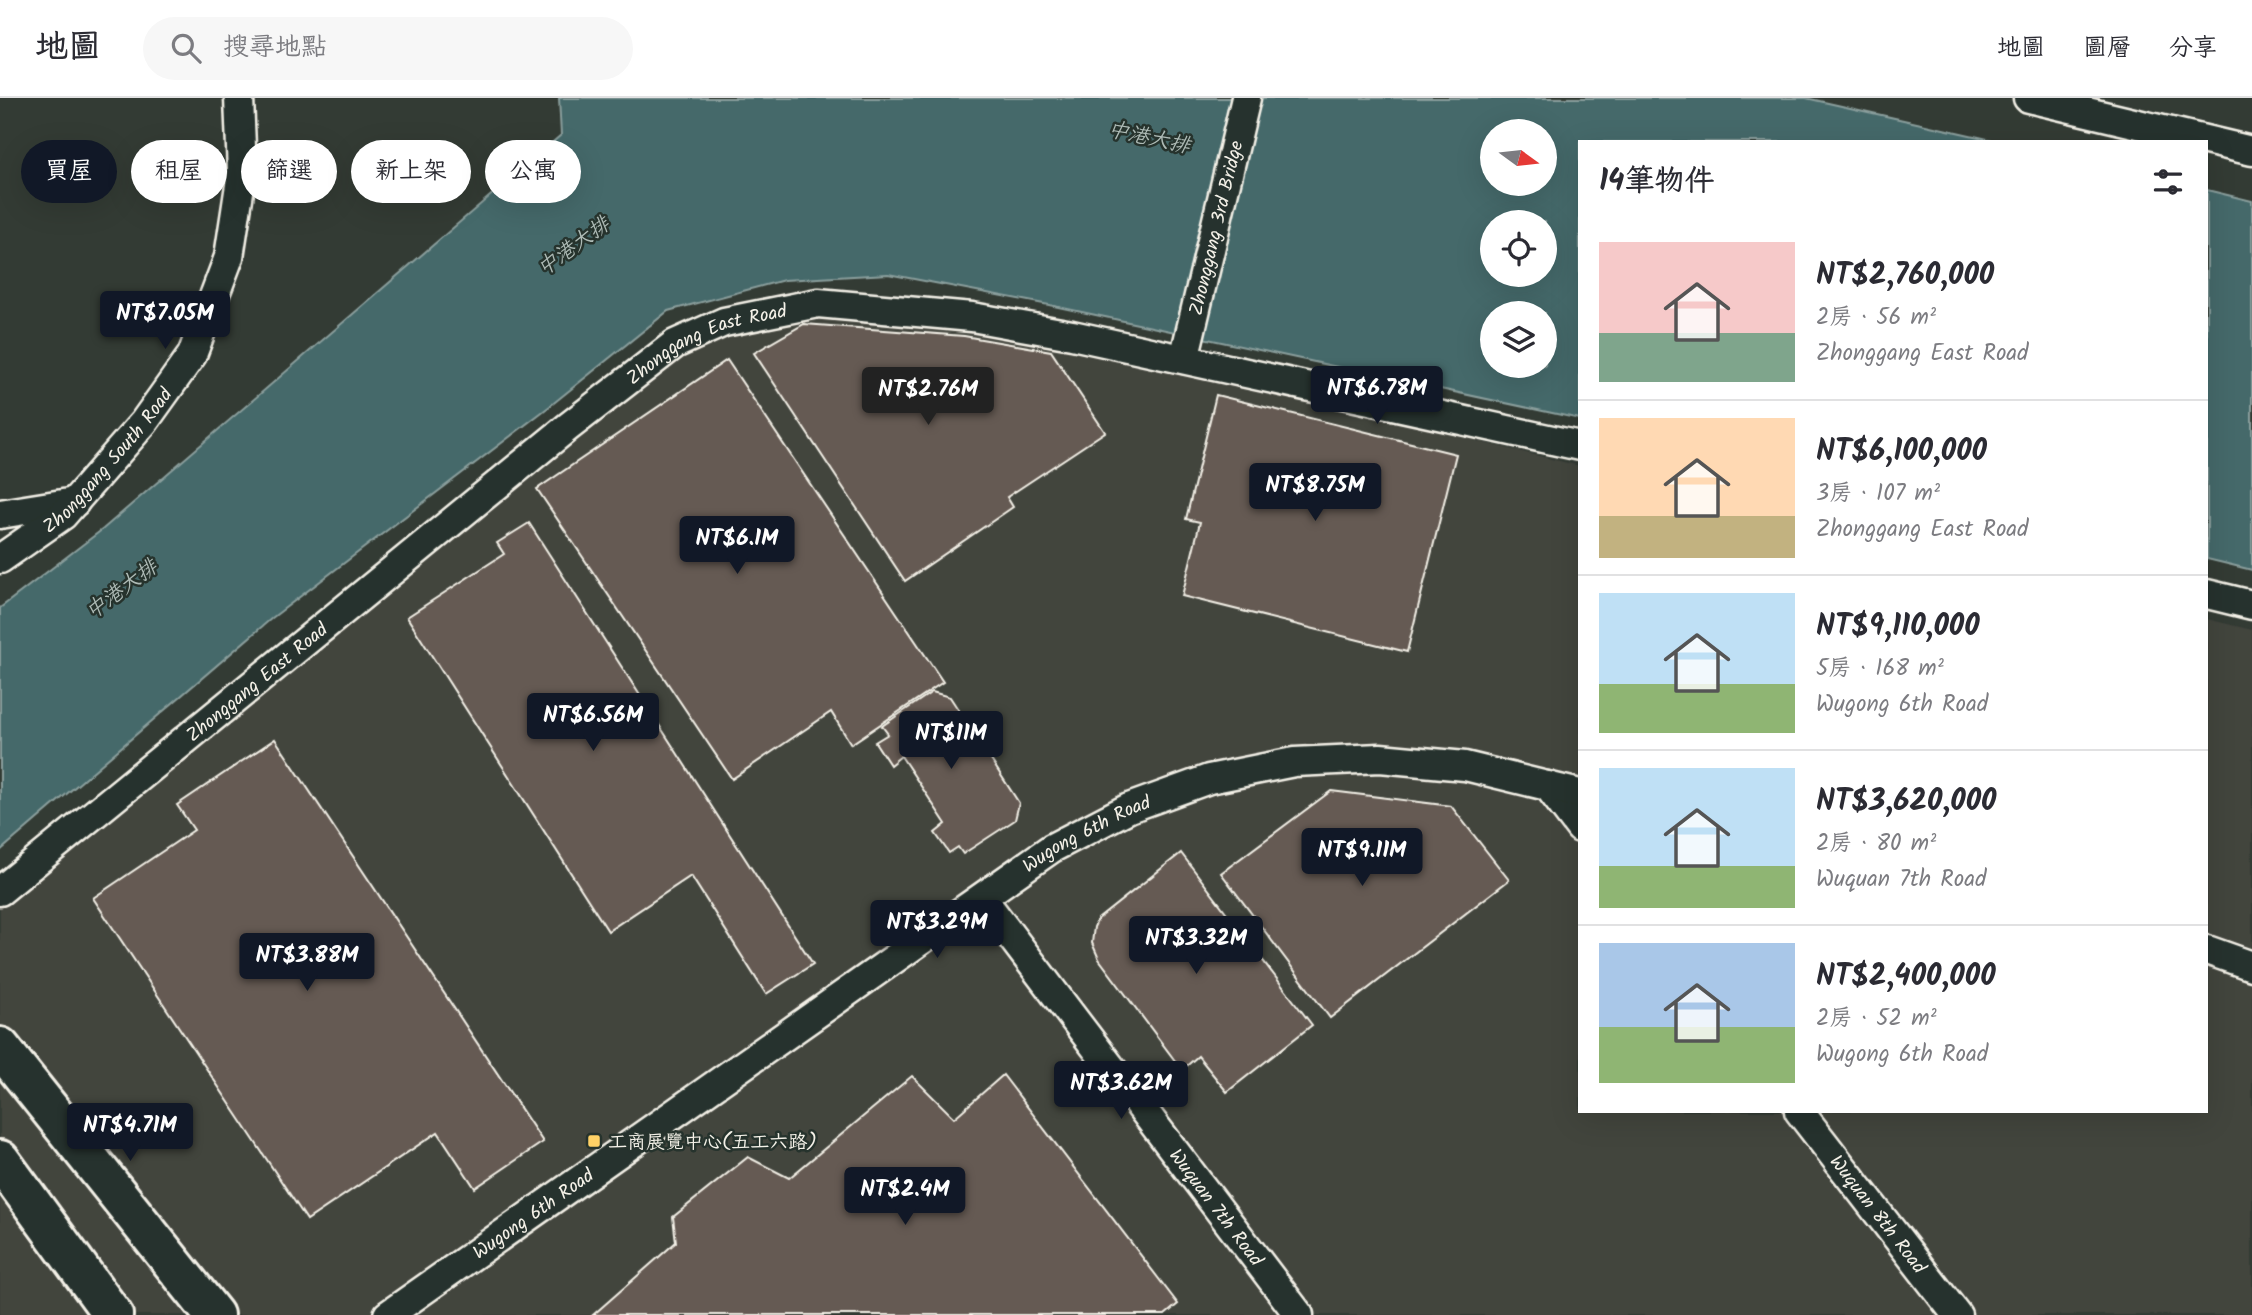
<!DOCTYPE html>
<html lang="zh-TW">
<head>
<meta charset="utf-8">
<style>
	:root { --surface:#fff; --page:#f7f7f7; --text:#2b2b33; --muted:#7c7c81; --line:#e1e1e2; --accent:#111827 }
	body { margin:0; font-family:Kalam,"LXGW WenKai TC",sans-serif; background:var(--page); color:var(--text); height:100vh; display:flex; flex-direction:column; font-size:26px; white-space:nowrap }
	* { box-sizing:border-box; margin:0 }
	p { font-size:23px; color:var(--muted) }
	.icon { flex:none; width:38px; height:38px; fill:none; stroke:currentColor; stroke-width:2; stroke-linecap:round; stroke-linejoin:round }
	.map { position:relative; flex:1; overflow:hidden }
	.panel { position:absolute; left:1578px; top:42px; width:630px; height:973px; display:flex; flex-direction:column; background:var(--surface); border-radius:0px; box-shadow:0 7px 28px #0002 }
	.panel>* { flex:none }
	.guide { position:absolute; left:21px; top:42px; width:665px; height:63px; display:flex; gap:14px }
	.needle { width:46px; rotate:105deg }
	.buttons { position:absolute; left:1480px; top:21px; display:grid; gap:14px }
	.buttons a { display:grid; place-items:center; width:77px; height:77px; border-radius:50%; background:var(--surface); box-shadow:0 7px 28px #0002; font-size:35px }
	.price { position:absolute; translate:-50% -60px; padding:0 16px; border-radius:7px; background:var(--accent); color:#fff; font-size:23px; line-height:46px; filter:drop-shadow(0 2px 4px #0008) }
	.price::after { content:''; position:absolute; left:50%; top:42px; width:21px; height:16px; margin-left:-10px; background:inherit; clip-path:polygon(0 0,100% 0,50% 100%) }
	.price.on { background:#222; color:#fff }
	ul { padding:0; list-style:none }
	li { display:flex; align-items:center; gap:21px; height:175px; padding:0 21px }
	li+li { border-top:2px solid var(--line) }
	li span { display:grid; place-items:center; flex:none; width:196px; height:140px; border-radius:0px; color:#555 }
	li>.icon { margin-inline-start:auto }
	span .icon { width:84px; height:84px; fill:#fffc; stroke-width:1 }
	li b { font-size:30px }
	h2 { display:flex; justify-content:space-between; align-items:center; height:84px; padding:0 21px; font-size:30px }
	.tag { padding:0 24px; border-radius:32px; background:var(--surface); box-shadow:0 7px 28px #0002; font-size:24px; line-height:63px }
	.tag.on { background:var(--accent); color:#fff }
	header { display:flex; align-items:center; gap:42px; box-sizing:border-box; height:98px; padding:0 35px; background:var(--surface); border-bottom:2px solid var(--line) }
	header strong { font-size:33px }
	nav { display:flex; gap:38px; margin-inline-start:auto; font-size:24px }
	.search { width:490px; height:63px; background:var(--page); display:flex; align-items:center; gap:18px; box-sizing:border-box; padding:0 24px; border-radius:38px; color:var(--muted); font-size:26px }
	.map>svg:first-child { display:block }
	.built { fill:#42443d }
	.water { fill:#45696b; stroke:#8b9f9d; stroke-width:2; fill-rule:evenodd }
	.building { fill:#655a52; stroke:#f4f1e8; stroke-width:2 }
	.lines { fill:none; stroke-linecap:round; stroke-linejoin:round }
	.street-casing { stroke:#f4f1e8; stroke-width:33 }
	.secondary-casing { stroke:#f4f1e8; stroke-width:44 }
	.street { stroke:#26332d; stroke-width:28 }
	.secondary { stroke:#26332d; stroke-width:38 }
	.poi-dot { fill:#ffd166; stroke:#26332d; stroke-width:2.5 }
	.labels { text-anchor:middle; stroke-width:5; stroke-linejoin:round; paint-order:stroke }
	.street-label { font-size:19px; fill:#f4f1e8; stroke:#26332d }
	.poi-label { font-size:19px; fill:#f4f1e8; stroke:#26332d; text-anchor:start }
	.water-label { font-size:21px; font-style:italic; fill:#aebbb6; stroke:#26332d }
</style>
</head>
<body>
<header>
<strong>地圖</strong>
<div class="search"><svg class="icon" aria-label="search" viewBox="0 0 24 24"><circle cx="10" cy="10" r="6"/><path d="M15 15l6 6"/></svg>搜尋地點</div>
<nav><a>地圖</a><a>圖層</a><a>分享</a></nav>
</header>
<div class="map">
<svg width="2252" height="1217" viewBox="0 0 2252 1217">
	<rect width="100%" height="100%" fill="#333b34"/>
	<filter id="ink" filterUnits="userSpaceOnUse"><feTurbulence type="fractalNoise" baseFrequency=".0143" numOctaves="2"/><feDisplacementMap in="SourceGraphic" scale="14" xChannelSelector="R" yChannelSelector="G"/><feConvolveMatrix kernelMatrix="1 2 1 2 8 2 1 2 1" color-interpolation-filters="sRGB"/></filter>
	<g filter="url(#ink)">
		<path class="built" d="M832 216 936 223 1080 246 1580 368V1013H2207V521L2252 532V1217H0V785L677 259 757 230Z"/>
		<g class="water">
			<path d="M559 0H1806L2001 44H1580V321L1049 207 888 176 784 182 668 213 550 308 272 520 0 753V510L103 431 561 37ZM1493 33H1545V86H1493ZM1493 124H1545V177H1493ZM1493 215H1545V268H1493Z"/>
			<path d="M2207 92 2252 103V472L2207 461Z"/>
		</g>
		<g class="building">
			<path d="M804 226 964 238 1051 253 1105 334 1007 399 1013 409 905 483 754 255Z"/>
			<path d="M727 262 943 584 851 646 831 614 732 681 537 391Z"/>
			<path d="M1216 297 1456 356 1407 554 1182 498 1200 424 1186 421Z"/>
			<path d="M529 425 813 866 766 896 691 778 608 833 407 519 504 456 497 445Z"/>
			<path d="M932 594 950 599 1019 705 1015 722 963 756 958 749 949 755 935 735 946 726 901 658 890 667 875 644 888 636 882 628Z"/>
			<path d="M275 641 543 1044 475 1090 438 1034 307 1122 93 800 194 732 177 707Z"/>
			<path d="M1331 693 1451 708 1509 782 1330 920 1221 775Z"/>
			<path d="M1181 755 1312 927 1227 994 1198 958 1182 972 1099 861 1092 845 1094 829 1098 821Z"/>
			<path d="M1003 977 1178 1206 1165 1217H593L676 1144 673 1119 748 1059 789 1080 912 978 954 1020Z"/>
		</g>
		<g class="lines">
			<defs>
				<g id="street">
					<path d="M2028 0 2252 53"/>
					<path id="s1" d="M1184 261 1246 0"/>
					<path d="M0 416 75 404"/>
					<path id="s2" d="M0 461 63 417 144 324 192 257 229 159 242 74 239 0"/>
					<path d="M2207 496 2252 507"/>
					<path d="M1548 688 1580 730"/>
					<path id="s3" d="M0 793 568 329 675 246 724 224 818 205 972 219 1072 237 1580 348"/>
					<path id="s4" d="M982 800 1299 1217"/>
					<path d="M2207 852 2252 868"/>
					<path id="s5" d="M1799 1013 1957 1217"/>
					<path id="s6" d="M388 1217 1052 750 1129 710 1209 681 1294 664 1380 660 1465 668 1580 696"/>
				</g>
				<g id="secondary">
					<path d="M0 949 214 1217"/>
					<path d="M0 1062 113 1217"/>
				</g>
			</defs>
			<use href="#street" class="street-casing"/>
			<use href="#secondary" class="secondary-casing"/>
			<use href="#street" class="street"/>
			<use href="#secondary" class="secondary"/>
		</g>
	</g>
	<rect class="poi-dot" x="587" y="1036" width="14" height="14" rx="3.5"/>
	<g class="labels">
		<g class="street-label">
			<text dy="7" stroke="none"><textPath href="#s1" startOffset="135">Zhonggang 3rd Bridge</textPath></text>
			<text dy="7" stroke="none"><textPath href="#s3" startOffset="898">Zhonggang East Road</textPath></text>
			<text dy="7" stroke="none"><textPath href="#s2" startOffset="147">Zhonggang South Road</textPath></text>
			<text dy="7" stroke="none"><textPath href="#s3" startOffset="331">Zhonggang East Road</textPath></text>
			<text dy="7" stroke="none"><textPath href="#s6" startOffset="849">Wugong 6th Road</textPath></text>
			<text dy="7" stroke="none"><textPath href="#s4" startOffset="388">Wuquan 7th Road</textPath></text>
			<text dy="7" stroke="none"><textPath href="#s5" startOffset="130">Wuquan 8th Road</textPath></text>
			<text dy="7" stroke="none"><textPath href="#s6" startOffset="177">Wugong 6th Road</textPath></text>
		</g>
		<g class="poi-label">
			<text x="608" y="1050">工商展覽中心(五工六路)</text>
		</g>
		<g class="water-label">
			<text transform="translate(1149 39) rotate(12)" y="7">中港大排</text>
			<text transform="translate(573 148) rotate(-36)" y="7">中港大排</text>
			<text transform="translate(121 491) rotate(-37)" y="7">中港大排</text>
		</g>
	</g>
</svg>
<div class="buttons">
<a><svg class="needle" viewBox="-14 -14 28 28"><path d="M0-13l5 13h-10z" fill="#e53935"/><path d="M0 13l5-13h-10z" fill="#7c7c81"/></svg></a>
<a><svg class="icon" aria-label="locate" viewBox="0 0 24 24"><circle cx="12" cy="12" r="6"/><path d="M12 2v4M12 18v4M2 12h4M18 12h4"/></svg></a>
<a><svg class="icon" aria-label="layers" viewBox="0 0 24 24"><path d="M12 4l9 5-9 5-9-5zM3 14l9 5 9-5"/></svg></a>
</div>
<b class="price" style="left:165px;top:253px">NT$7.05M</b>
<b class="price" style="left:1377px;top:328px">NT$6.78M</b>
<b class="price on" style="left:928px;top:329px">NT$2.76M</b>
<b class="price" style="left:1315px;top:425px">NT$8.75M</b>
<b class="price" style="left:737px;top:478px">NT$6.1M</b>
<b class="price" style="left:593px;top:655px">NT$6.56M</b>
<b class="price" style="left:951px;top:673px">NT$11M</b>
<b class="price" style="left:1362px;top:790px">NT$9.11M</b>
<b class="price" style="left:937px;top:862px">NT$3.29M</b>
<b class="price" style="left:1196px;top:878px">NT$3.32M</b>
<b class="price" style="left:307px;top:895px">NT$3.88M</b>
<b class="price" style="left:1121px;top:1023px">NT$3.62M</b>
<b class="price" style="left:130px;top:1065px">NT$4.71M</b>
<b class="price" style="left:905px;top:1129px">NT$2.4M</b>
<div class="guide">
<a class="tag on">買屋</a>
<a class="tag">租屋</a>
<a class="tag">篩選</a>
<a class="tag">新上架</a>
<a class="tag">公寓</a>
</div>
<section class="panel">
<h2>14筆物件<svg class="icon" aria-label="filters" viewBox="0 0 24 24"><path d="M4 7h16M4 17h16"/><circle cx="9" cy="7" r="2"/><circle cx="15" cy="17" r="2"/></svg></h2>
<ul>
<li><span style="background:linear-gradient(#f6c9c9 65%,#7fa58c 0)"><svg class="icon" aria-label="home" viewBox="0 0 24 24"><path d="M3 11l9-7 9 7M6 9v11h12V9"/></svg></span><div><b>NT$2,760,000</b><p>2房 · 56 m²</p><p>Zhonggang East Road</p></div></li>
<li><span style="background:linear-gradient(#ffd9b3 70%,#c2b280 0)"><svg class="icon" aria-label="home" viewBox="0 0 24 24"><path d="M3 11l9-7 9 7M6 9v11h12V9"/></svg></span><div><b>NT$6,100,000</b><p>3房 · 107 m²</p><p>Zhonggang East Road</p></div></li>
<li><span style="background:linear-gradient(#bfe0f5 65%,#8fb573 0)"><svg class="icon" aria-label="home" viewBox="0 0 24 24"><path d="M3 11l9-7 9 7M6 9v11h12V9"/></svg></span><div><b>NT$9,110,000</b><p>5房 · 168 m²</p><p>Wugong 6th Road</p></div></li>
<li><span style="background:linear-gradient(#bfe0f5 70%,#8fb573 0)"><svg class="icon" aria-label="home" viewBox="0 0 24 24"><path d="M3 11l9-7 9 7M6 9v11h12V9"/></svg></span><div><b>NT$3,620,000</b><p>2房 · 80 m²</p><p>Wuquan 7th Road</p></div></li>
<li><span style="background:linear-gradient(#a9c7e8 60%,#8fb573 0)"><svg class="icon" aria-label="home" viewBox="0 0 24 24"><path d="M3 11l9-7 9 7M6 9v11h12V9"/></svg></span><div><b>NT$2,400,000</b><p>2房 · 52 m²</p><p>Wugong 6th Road</p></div></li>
</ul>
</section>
</div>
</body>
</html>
